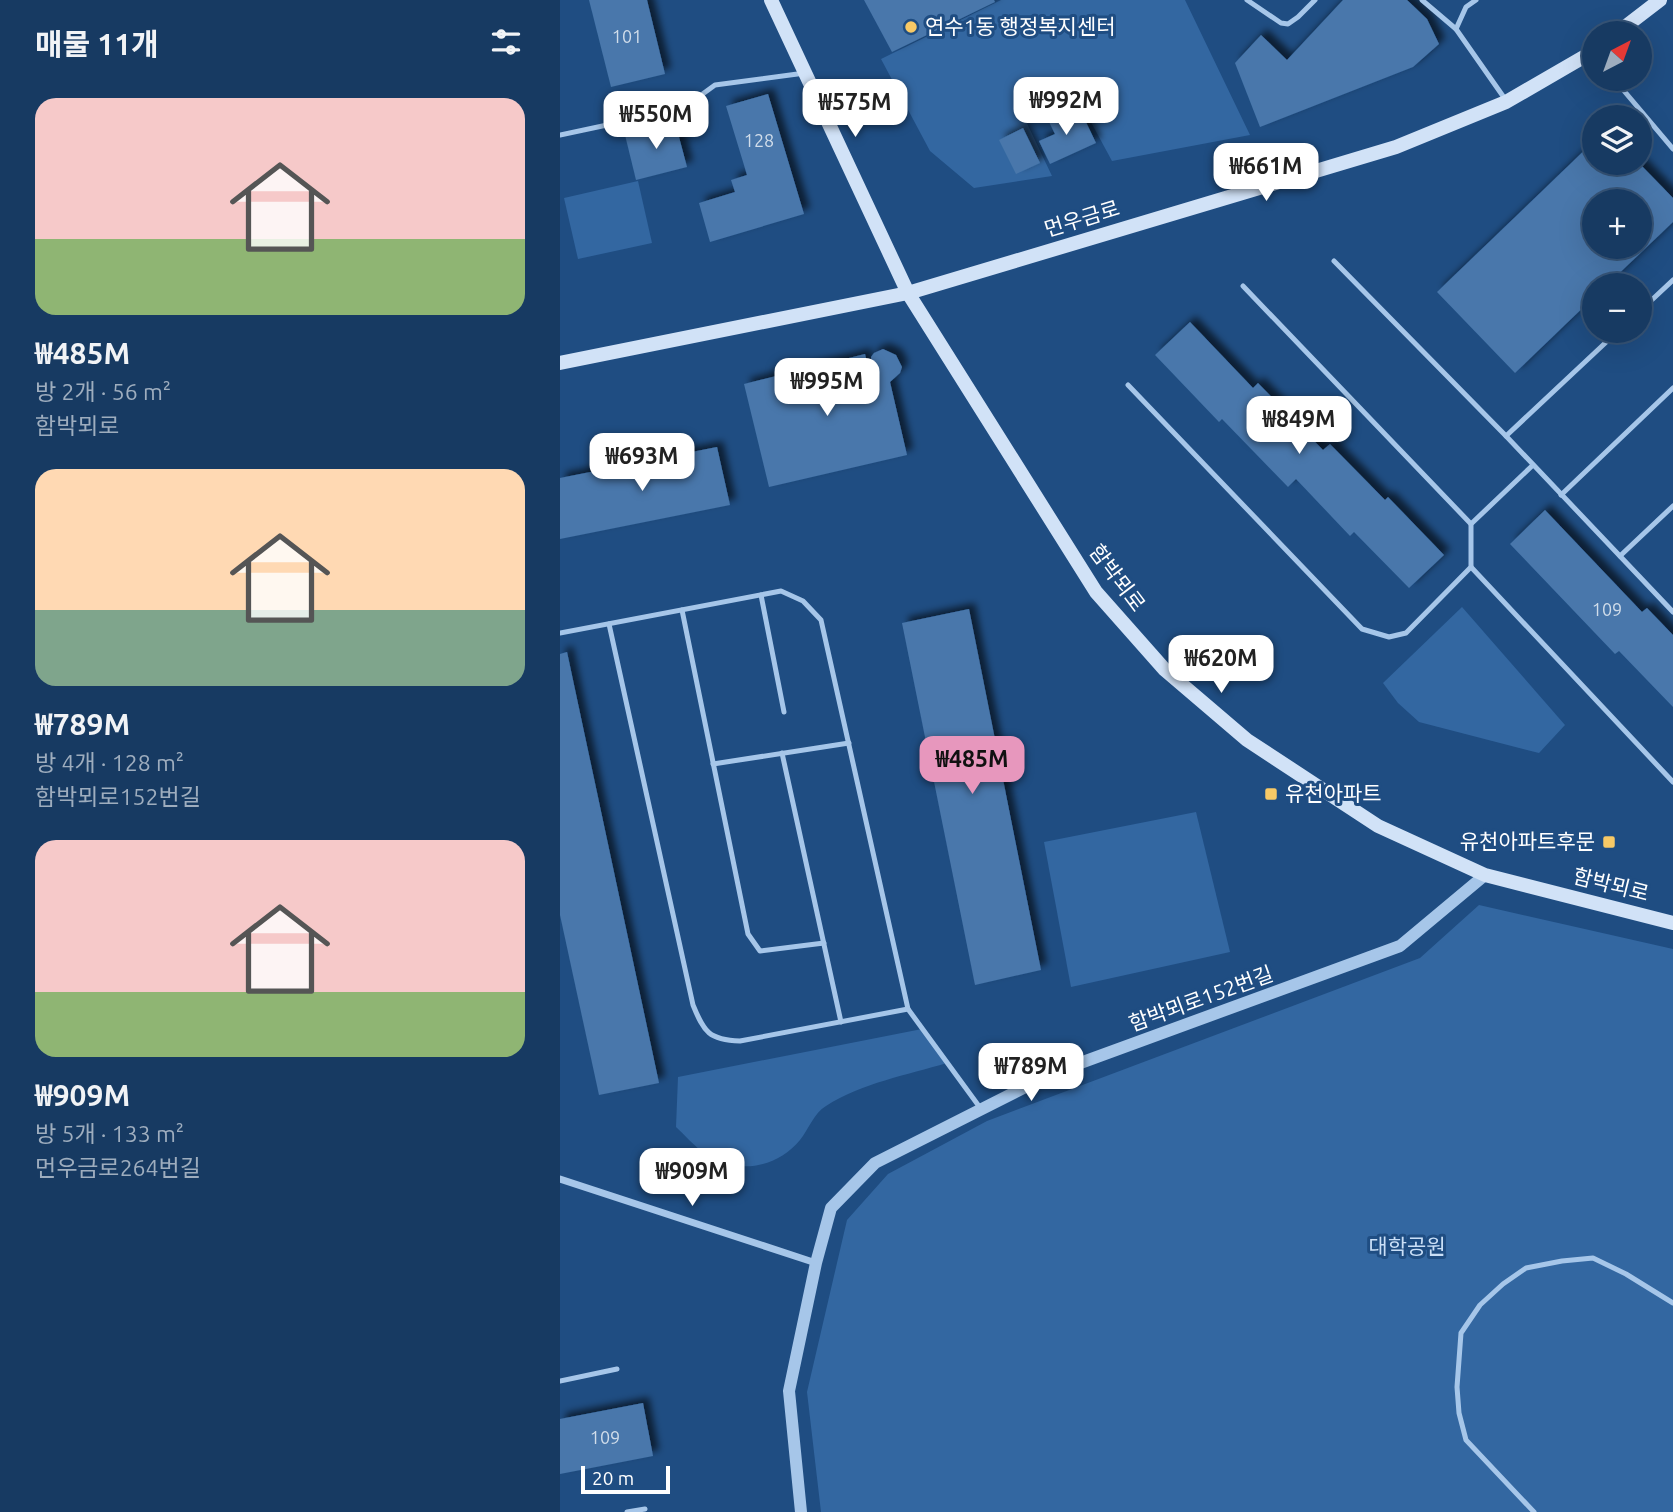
<!DOCTYPE html>
<html lang="ko">
<head>
<meta charset="utf-8">
<style>
	:root { --surface:#173a62; --page:#24456b; --text:#f1f3f6; --muted:#9eadbe; --line:#365477; --accent:#e797bd }
	body { margin:0; font-family:Ubuntu,"Noto Sans KR",sans-serif; background:var(--page); color:var(--text); height:100vh; display:flex; flex-direction:column; font-size:26px; white-space:nowrap }
	* { box-sizing:border-box; margin:0 }
	p { font-size:23px; color:var(--muted) }
	.icon { flex:none; width:38px; height:38px; fill:none; stroke:currentColor; stroke-width:2; stroke-linecap:round; stroke-linejoin:round }
	.map { position:relative; flex:1; overflow:hidden }
	.details { display:flex; flex-direction:column; background:var(--surface); width:560px }
	.details>* { flex:none }
	.needle { width:46px; rotate:41deg }
	.controls { position:absolute; left:1022px; top:21px; display:grid; gap:14px }
	.controls a { display:grid; place-items:center; width:70px; height:70px; border-radius:50%; background:var(--surface); box-shadow:0 7px 28px #0002,0 0 0 2px var(--line); font-size:35px }
	.scale { position:absolute; left:21px; bottom:18px; width:89px; box-sizing:border-box; padding-left:7px; border:4px solid #fff; border-top:0; font-size:19px; line-height:24px; white-space:nowrap; color:#fff; -webkit-text-stroke:5px #1f4d82; paint-order:stroke }
	.price { position:absolute; translate:-50% -60px; padding:0 16px; border-radius:14px; background:#fff; color:#222; font-size:23px; line-height:46px; filter:drop-shadow(0 2px 4px #0008) }
	.price::after { content:''; position:absolute; left:50%; top:42px; width:21px; height:16px; margin-left:-10px; background:inherit; clip-path:polygon(0 0,100% 0,50% 100%) }
	.price.selected { background:var(--accent); color:#111 }
	ul { padding:0; list-style:none }
	li { display:grid; align-content:center; gap:14px; height:371px; padding:0 35px }
	li span { display:grid; place-items:center; height:217px; border-radius:21px; color:#555 }
	li>.icon { margin-inline-start:auto }
	span .icon { width:126px; height:126px; fill:#fffc; stroke-width:1 }
	li b { font-size:30px }
	h2 { display:flex; justify-content:space-between; align-items:center; height:84px; padding:0 35px; font-size:30px }
	main { display:flex; flex:1; min-height:0 }
	.map>svg:first-child { display:block }
	.green { fill:#3367a1 }
	.building { fill:#4877ab; fill-rule:evenodd; filter:url(#shadow) }
	.lines { fill:none; stroke-linecap:round; stroke-linejoin:round }
	.service { stroke:#a6c6e9; stroke-width:5 }
	.minor { stroke:#a6c6e9; stroke-width:7 }
	.tertiary { stroke:#a6c6e9; stroke-width:12 }
	.secondary { stroke:#d1e2f7; stroke-width:14 }
	.poi-dot { fill:#f7c966; stroke:#1f4d82; stroke-width:2.5 }
	.labels { text-anchor:middle; stroke-width:6; stroke-linejoin:round; paint-order:stroke }
	.number-label { font-size:18px; fill:#d1ddea }
	.poi-label { font-size:21px; fill:#fff; stroke:#1f4d82; text-anchor:start }
	.street-label { font-size:21px; fill:#fff; stroke:#1f4d82 }
	.park-label { font-size:21px; fill:#cadff7; stroke:#1f4d82 }
</style>
</head>
<body>
<main>
<section class="details">
<h2>매물 11개<svg class="icon" aria-label="filters" viewBox="0 0 24 24"><path d="M4 7h16M4 17h16"/><circle cx="9" cy="7" r="2"/><circle cx="15" cy="17" r="2"/></svg></h2>
<ul>
<li><span style="background:linear-gradient(#f6c9c9 65%,#8fb573 0)"><svg class="icon" aria-label="home" viewBox="0 0 24 24"><path d="M3 11l9-7 9 7M6 9v11h12V9"/></svg></span><div><b>₩485M</b><p>방 2개 · 56 m²</p><p>함박뫼로</p></div></li>
<li><span style="background:linear-gradient(#ffd9b3 65%,#7fa58c 0)"><svg class="icon" aria-label="home" viewBox="0 0 24 24"><path d="M3 11l9-7 9 7M6 9v11h12V9"/></svg></span><div><b>₩789M</b><p>방 4개 · 128 m²</p><p>함박뫼로152번길</p></div></li>
<li><span style="background:linear-gradient(#f6c9c9 70%,#8fb573 0)"><svg class="icon" aria-label="home" viewBox="0 0 24 24"><path d="M3 11l9-7 9 7M6 9v11h12V9"/></svg></span><div><b>₩909M</b><p>방 5개 · 133 m²</p><p>먼우금로264번길</p></div></li>
</ul>
</section>
<div class="map">
<svg width="1113" height="1512" viewBox="0 0 1113 1512">
	<defs>
		<filter id="shadow"><feDropShadow dx="6" dy="-6" stdDeviation="3.5" flood-color="#0009"/></filter>
	</defs>
	<rect width="100%" height="100%" fill="#1f4d82"/>
	<g class="green">
		<path d="M441 0H625L690 135 552 161 513 89 463 115 492 176 414 188 370 151 321 59Z"/>
		<path d="M78 181 92 243 18 259 4 198Z"/>
		<path d="M902 607 1005 725 979 753 859 722 838 703 823 683Z"/>
		<path d="M636 812 670 952 511 987 484 842Z"/>
		<path d="M919 905 1113 949V1512H261L247 1392 287 1220 328 1174 427 1121 860 958Z"/>
		<path d="M362 1029 387 1063C347 1075 302 1083 266 1106 254 1113 248 1130 240 1140 216 1169 176 1175 144 1153 134 1146 125 1135 116 1127L118 1077Z"/>
	</g>
	<g class="building">
		<path d="M29 0H87L105 74 51 87Z"/>
		<path d="M304 0H434L435 2 332 52Z"/>
		<path d="M783 0H847L867 19 879 44 853 67 700 127 675 63 701 35 727 60Z"/>
		<path d="M208 94 244 214 150 242 139 203 175 192 171 180 187 175 166 106Z"/>
		<path d="M505 107 513 124 524 118 536 143 490 164 479 141 495 134 486 116Z"/>
		<path d="M115 122 127 167 76 180 65 135Z"/>
		<path d="M463 128 480 163 456 174 439 140Z"/>
		<path d="M1034 141V163H1079L1113 198V222L1047 285H1034V297L955 373 877 292ZM1034 201H1080V247H1034Z"/>
		<path d="M630 322 693 388 698 383 763 450 770 444 825 500 828 497 884 555 849 588 794 532 790 536 736 479 728 487 662 419 659 422 595 355Z"/>
		<path d="M323 349 336 355 342 367 340 373 330 382 347 455 209 487 184 384 305 354 308 367 312 366 311 357 314 353Z"/>
		<path d="M157 447 170 505 0 539V478Z"/>
		<path d="M985 510 1082 612 1087 608 1113 635V707L1059 651 1055 654 950 544Z"/>
		<path d="M409 609 481 970 415 985 342 623Z"/>
		<path d="M7 652 99 1083 39 1095 0 915V654Z"/>
		<path d="M83 1403 93 1456 0 1474V1419Z"/>
	</g>
	<g class="lines">
		<g class="service">
			<path d="M687 0 721 23 728 24 738 17 755 0"/>
			<path d="M862 0 896 29"/>
			<path d="M916 0 906 7 896 29 945 99"/>
			<path d="M1054 79 1113 149"/>
			<path d="M0 135 122 109 155 85 245 73"/>
			<path d="M774 261 946 436 1113 612"/>
			<path d="M683 286 911 524"/>
			<path d="M1080 311 1113 280"/>
			<path d="M568 385 802 629 829 637 846 633 911 567V524L973 465"/>
			<path d="M946 436 1058 331"/>
			<path d="M1001 495 1113 388"/>
			<path d="M1060 556 1113 506"/>
			<path d="M911 567 1113 782"/>
			<path d="M201 595 224 712"/>
			<path d="M122 610 188 934 200 951 264 943"/>
			<path d="M49 624 133 1005C144 1032 149 1040 180 1041L348 1009"/>
			<path d="M0 633 221 591 243 601 261 620 348 1009 421 1109"/>
			<path d="M222 753 281 1022"/>
			<path d="M153 764 289 743"/>
			<path d="M0 1381 57 1369"/>
			<path d="M67 1512 85 1509"/>
			<path d="M974 1512 906 1440 899 1413 897 1387 901 1333 920 1305 943 1284 966 1268 1002 1261 1033 1258 1066 1274 1113 1303"/>
		</g>
		<path class="minor" d="M0 1179 256 1263"/>
		<path class="tertiary" d="M241 1512 229 1391 256 1263 271 1208 315 1163 493 1073 840 946 925 875"/>
		<g class="secondary">
			<path d="M211 0 348 293 536 592 605 670 687 740 818 826 925 875 1113 923"/>
			<path d="M1057 33 1100 0"/>
			<path d="M0 363 348 293 836 147 946 102 1034 51"/>
		</g>
	</g>
	<g class="poi-dot">
		<circle cx="351" cy="27" r="7"/>
		<rect x="704" y="787" width="14" height="14" rx="3.5"/>
		<rect x="1042" y="835" width="14" height="14" rx="3.5"/>
	</g>
	<g class="labels">
		<g class="number-label">
			<text x="67" y="43">101</text>
			<text x="199" y="147">128</text>
			<text x="1047" y="616">109</text>
			<text x="45" y="1444">109</text>
		</g>
		<g class="poi-label">
			<text x="365" y="34">연수1동 행정복지센터</text>
			<text x="725" y="801">유천아파트</text>
			<text x="1035" y="849" text-anchor="end">유천아파트후문</text>
		</g>
		<g class="street-label">
			<text transform="translate(522 219) rotate(-17)" y="7">먼우금로</text>
			<text transform="translate(557 578) rotate(53)" y="7">함박뫼로</text>
			<text transform="translate(1051 885) rotate(14)" y="7">함박뫼로</text>
			<text transform="translate(641 999) rotate(-20)" y="7">함박뫼로152번길</text>
		</g>
		<g class="park-label">
			<text x="847" y="1254">대학공원</text>
		</g>
	</g>
</svg>
<div class="controls">
<a><svg class="needle" viewBox="-14 -14 28 28"><path d="M0-13l5 13h-10z" fill="#e53935"/><path d="M0 13l5-13h-10z" fill="#9eadbe"/></svg></a>
<a><svg class="icon" aria-label="layers" viewBox="0 0 24 24"><path d="M12 4l9 5-9 5-9-5zM3 14l9 5 9-5"/></svg></a>
<a>+</a>
<a>−</a>
</div>
<div class="scale">20 m</div>
<b class="price" style="left:506px;top:137px">₩992M</b>
<b class="price" style="left:295px;top:139px">₩575M</b>
<b class="price" style="left:96px;top:151px">₩550M</b>
<b class="price" style="left:706px;top:203px">₩661M</b>
<b class="price" style="left:267px;top:418px">₩995M</b>
<b class="price" style="left:739px;top:456px">₩849M</b>
<b class="price" style="left:82px;top:493px">₩693M</b>
<b class="price" style="left:661px;top:695px">₩620M</b>
<b class="price selected" style="left:412px;top:796px">₩485M</b>
<b class="price" style="left:471px;top:1103px">₩789M</b>
<b class="price" style="left:132px;top:1208px">₩909M</b>
</div>
</main>
</body>
</html>
